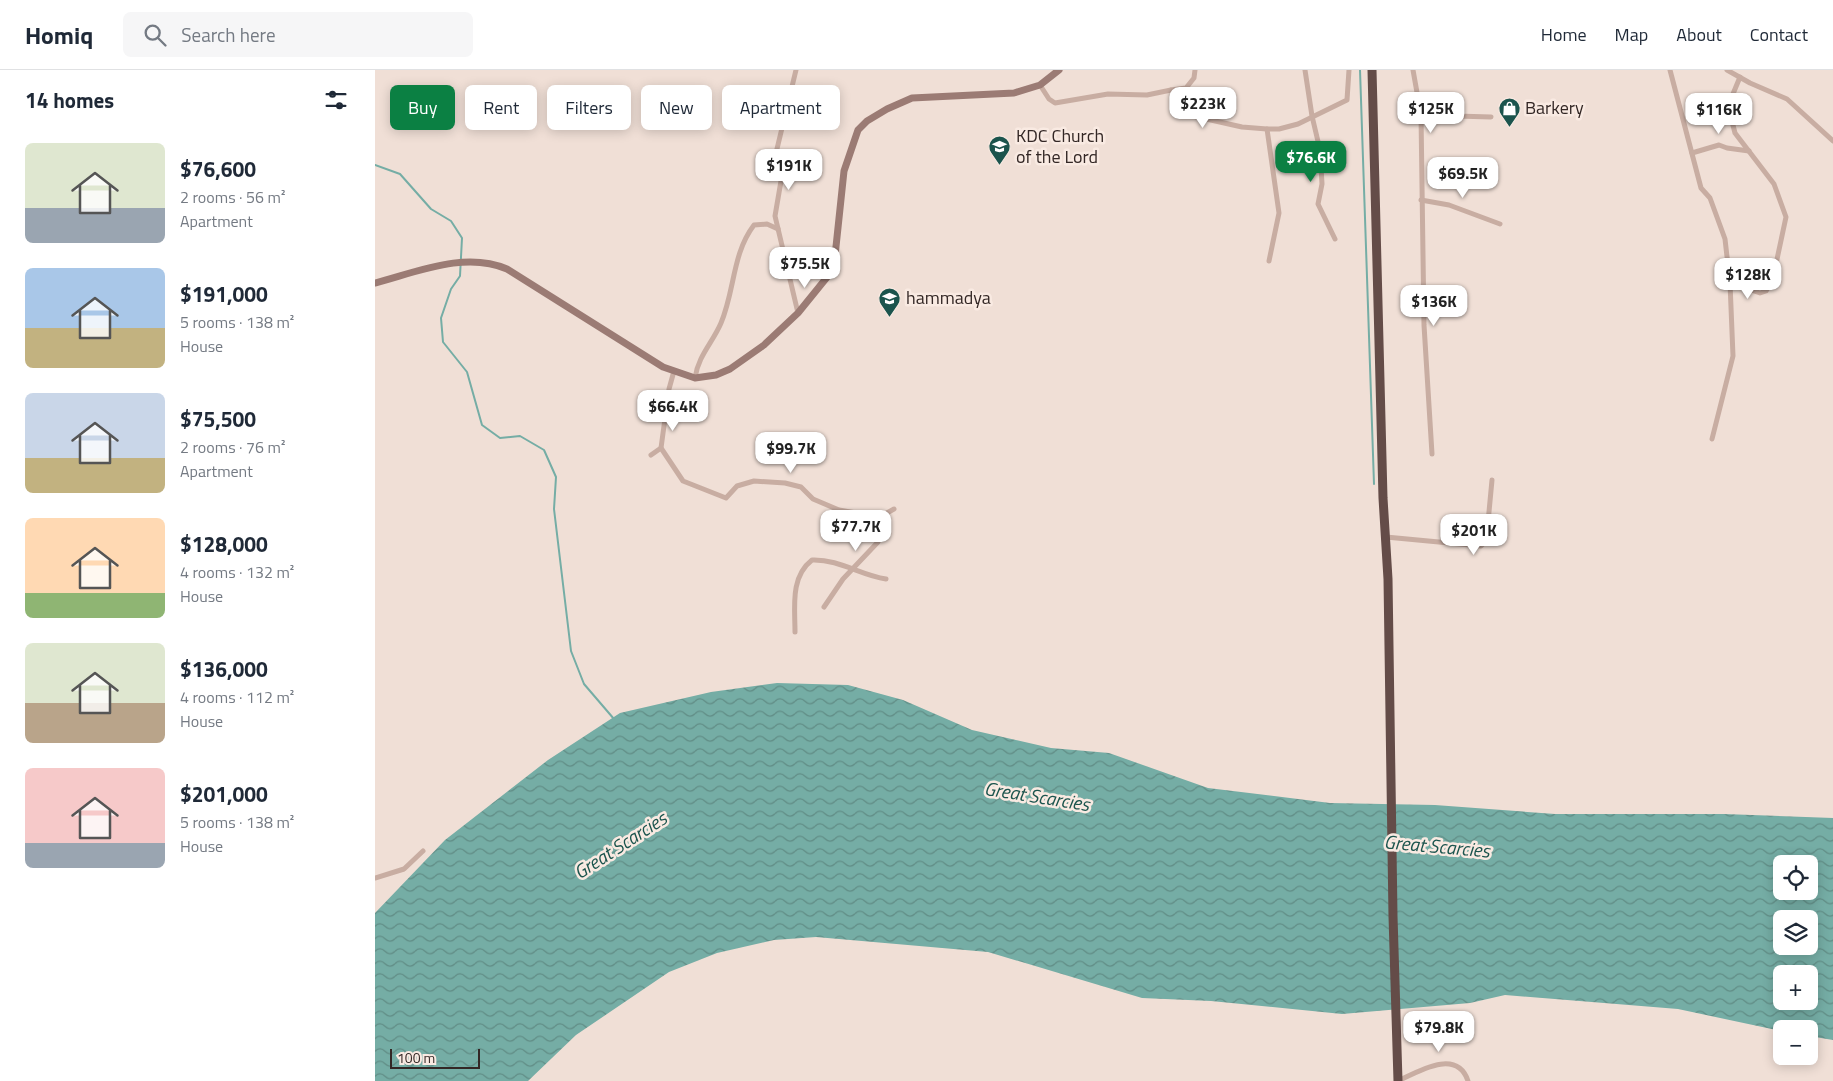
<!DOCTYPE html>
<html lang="en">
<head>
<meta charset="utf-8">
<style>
	:root { --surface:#fff; --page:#f6f6f7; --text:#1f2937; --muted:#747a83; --line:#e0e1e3; --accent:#0b8043 }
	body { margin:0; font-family:"Titillium Web",sans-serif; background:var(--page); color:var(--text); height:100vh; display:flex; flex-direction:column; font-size:19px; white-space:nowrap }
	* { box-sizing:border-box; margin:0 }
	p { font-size:16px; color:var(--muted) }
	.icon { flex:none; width:28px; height:28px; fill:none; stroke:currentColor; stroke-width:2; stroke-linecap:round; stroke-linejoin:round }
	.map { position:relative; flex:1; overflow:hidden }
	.details { display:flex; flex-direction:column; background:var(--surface); width:375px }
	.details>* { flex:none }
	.hud { position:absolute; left:15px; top:15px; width:475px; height:45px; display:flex; gap:10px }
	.controls { position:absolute; left:1398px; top:785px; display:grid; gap:10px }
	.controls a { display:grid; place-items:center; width:45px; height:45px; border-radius:8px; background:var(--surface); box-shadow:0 2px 12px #0003; font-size:25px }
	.scale { position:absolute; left:15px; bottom:12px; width:90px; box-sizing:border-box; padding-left:5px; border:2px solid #332725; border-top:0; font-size:14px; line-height:18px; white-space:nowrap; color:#332725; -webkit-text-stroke:4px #f9eae2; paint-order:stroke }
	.price { position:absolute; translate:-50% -42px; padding:0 11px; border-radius:10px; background:#fff; color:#222; font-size:16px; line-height:32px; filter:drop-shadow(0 1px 2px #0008) }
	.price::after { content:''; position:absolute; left:50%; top:30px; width:15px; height:11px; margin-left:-8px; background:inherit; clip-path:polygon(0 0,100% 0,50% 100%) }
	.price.on { background:var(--accent); color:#fff }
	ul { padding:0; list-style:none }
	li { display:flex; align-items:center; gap:15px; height:125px; padding:0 25px }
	li span { display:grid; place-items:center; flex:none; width:140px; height:100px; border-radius:8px; color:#555 }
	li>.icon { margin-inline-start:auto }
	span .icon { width:60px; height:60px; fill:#fffc; stroke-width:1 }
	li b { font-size:21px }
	h2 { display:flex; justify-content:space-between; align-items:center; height:60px; padding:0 25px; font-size:21px }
	.pill { padding:0 18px; border-radius:8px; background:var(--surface); box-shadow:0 2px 12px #0003; font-size:18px; line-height:45px }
	.pill.on { background:var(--accent); color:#fff }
	header { display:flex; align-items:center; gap:30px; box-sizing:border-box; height:70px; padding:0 25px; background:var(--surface); border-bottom:1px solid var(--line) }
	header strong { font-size:24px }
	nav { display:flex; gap:28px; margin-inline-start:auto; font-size:18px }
	.search { width:350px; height:45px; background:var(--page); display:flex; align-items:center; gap:12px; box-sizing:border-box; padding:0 18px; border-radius:8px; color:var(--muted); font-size:19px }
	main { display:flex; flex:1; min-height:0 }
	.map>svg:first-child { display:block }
	.water { fill:url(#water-waves); fill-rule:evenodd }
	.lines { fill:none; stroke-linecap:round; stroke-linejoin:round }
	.stream { stroke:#75ada5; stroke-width:2 }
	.minor { stroke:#c8ada2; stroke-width:5 }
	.secondary { stroke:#9b7b74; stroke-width:7 }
	.trunk { stroke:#644c48; stroke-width:9 }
	.labels { text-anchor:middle; stroke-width:5; stroke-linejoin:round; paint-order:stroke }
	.poi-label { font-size:18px; fill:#332725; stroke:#f9eae2; text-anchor:start }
	.water-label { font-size:19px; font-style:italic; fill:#1b544d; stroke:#f9eae2 }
</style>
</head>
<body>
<header>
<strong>Homiq</strong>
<div class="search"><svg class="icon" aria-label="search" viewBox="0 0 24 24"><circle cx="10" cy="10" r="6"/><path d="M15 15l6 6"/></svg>Search here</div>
<nav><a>Home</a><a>Map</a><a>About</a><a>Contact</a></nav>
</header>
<main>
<section class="details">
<h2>14 homes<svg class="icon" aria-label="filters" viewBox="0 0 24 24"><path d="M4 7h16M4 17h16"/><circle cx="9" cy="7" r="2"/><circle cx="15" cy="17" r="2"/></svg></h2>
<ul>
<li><span style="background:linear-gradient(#dfe7d0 65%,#9aa5b1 0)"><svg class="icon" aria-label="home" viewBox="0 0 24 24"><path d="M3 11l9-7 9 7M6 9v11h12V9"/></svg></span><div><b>$76,600</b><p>2 rooms · 56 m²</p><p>Apartment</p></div></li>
<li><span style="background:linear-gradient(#a9c7e8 60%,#c2b280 0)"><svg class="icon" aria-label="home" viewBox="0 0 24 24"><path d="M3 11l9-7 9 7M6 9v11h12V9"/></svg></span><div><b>$191,000</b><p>5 rooms · 138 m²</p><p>House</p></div></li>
<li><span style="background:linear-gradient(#c9d6e8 65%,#c2b280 0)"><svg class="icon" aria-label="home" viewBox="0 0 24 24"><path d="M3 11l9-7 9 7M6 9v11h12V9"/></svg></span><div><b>$75,500</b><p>2 rooms · 76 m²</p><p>Apartment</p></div></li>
<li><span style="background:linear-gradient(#ffd9b3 75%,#8fb573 0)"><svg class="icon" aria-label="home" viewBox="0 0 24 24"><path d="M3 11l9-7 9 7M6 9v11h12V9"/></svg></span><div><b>$128,000</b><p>4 rooms · 132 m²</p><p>House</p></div></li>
<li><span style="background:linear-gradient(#dfe7d0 60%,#b9a48a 0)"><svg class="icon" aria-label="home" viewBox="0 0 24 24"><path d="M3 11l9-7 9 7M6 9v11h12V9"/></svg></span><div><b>$136,000</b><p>4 rooms · 112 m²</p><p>House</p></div></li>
<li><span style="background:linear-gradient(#f6c9c9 75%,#9aa5b1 0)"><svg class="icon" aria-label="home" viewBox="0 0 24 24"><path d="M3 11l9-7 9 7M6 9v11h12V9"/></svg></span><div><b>$201,000</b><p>5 rooms · 138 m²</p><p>House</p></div></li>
</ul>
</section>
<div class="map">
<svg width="1458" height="1011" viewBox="0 0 1458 1011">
	<defs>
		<pattern id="water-waves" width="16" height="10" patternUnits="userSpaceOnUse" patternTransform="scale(1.25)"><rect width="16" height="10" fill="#75ada5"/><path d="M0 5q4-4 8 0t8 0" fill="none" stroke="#618d86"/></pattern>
	</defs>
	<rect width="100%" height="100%" fill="#f0dfd6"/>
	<path class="water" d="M402 613 473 615 528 630 597 660 676 678 734 683 833 718 955 733 1060 735 1180 744H1349L1458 748V970L1434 966V959H1406V961L1303 939 1130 925 1095 933 967 944 836 931 767 928 613 882 441 867 399 870 342 883 294 902 201 965 153 1011H0V843L70 770 173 690 245 643 336 622ZM1406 794H1434V821H1406ZM1406 849H1434V876H1406ZM1406 904H1434V931H1406Z"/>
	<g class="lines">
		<g class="stream">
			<path d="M985 0 999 414"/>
			<path d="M0 95 25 104 56 139 76 151 87 168 85 206 76 219 66 248 68 272 92 302 107 355 125 368 145 366 169 380 181 407 179 439 196 581 209 614 239 649"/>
		</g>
		<g class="minor">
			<path d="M421 0 401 83 406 111 400 146 423 243"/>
			<path d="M930 0 937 46 945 80 947 114 943 134 960 169"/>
			<path d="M1038 0 1046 45 1049 255 1057 384"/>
			<path d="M1295 0 1326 118 1335 128 1350 169 1355 213 1358 286 1337 369"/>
			<path d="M1352 0 1375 13 1412 29 1458 71"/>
			<path d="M665 15 674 29 680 33 733 24 772 25 796 20 806 27 818 46 867 57 892 59H904L923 54 972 30 974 0"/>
			<path d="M796 20 811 18 819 8 820 0"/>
			<path d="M1046 45 1116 47"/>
			<path d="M892 59 904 143 894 191"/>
			<path d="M1317 83 1344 75 1352 78 1374 81"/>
			<path d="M1046 130 1074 135 1125 154"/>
			<path d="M1355 213 1385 223 1391 221 1398 208 1411 147 1399 114 1360 63 1353 36 1365 7"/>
			<path d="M299 301 294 319 286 378 308 411 351 428 362 416 379 411 410 413 426 417 438 429 464 440 487 444H510"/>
			<path d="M320 308C323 286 338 272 346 253 360 220 357 184 379 155L392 154 403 159"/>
			<path d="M276 385 286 378"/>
			<path d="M1011 467 1106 476 1111 471 1112 463 1117 410"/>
			<path d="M449 537 468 509 503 472 510 444 519 439"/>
			<path d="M420 562C420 537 415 507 437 490 464 489 485 505 511 509"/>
			<path d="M0 808 29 799 48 781"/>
			<path d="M1023 1011C1044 1001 1082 978 1093 1011"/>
		</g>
		<path class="secondary" d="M0 213C42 202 90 181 132 199L288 297 320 308 341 305 355 299 389 275 423 243 453 206 460 186 469 101 483 60 492 51 512 39 537 28 639 23 665 15 684 0"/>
		<path class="trunk" d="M997 0 1008 428 1013 509 1018 846 1023 1011"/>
	</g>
	<defs>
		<symbol id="shop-pin" viewBox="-11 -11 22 30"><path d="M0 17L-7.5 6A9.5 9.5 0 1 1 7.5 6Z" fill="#1b544d" stroke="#f9eae2"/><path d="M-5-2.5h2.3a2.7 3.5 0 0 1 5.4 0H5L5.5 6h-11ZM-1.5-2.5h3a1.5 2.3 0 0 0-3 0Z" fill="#fff"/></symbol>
		<symbol id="school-pin" viewBox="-11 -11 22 30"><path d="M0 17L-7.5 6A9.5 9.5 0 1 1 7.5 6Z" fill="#1b544d" stroke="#f9eae2"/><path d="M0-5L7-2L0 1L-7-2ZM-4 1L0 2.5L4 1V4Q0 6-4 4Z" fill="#fff"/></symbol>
	</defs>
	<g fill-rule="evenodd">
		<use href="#shop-pin" x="1122" y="26" width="25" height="34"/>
		<use href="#school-pin" x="612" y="64" width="25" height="34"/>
		<use href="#school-pin" x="502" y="216" width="25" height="34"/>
	</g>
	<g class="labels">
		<g class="poi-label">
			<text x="1150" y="44">Barkery</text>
			<text x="641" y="72">KDC Church<tspan x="641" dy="21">of the Lord</tspan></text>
			<text x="531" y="234">hammadya</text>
		</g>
		<g class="water-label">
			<text transform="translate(662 726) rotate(9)" y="7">Great Scarcies</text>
			<text transform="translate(245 775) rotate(-33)" y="7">Great Scarcies</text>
			<text transform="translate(1062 776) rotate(5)" y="7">Great Scarcies</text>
		</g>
	</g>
</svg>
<div class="controls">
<a><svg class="icon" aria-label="locate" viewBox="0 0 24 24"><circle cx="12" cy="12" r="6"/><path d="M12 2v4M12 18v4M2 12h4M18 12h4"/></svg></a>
<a><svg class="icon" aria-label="layers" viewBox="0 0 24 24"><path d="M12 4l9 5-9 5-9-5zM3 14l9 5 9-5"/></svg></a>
<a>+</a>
<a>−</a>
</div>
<div class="scale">100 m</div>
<b class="price" style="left:828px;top:59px">$223K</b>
<b class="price" style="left:1056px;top:64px">$125K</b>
<b class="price" style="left:1344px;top:65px">$116K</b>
<b class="price on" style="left:936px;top:113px">$76.6K</b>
<b class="price" style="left:414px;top:121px">$191K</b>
<b class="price" style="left:1088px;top:129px">$69.5K</b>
<b class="price" style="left:430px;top:219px">$75.5K</b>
<b class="price" style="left:1373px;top:230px">$128K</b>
<b class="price" style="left:1059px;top:257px">$136K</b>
<b class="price" style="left:298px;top:362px">$66.4K</b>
<b class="price" style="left:416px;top:404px">$99.7K</b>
<b class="price" style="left:481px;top:482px">$77.7K</b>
<b class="price" style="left:1099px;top:486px">$201K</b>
<b class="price" style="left:1064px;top:983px">$79.8K</b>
<div class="hud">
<a class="pill on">Buy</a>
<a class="pill">Rent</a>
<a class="pill">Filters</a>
<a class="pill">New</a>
<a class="pill">Apartment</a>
</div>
</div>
</main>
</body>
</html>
